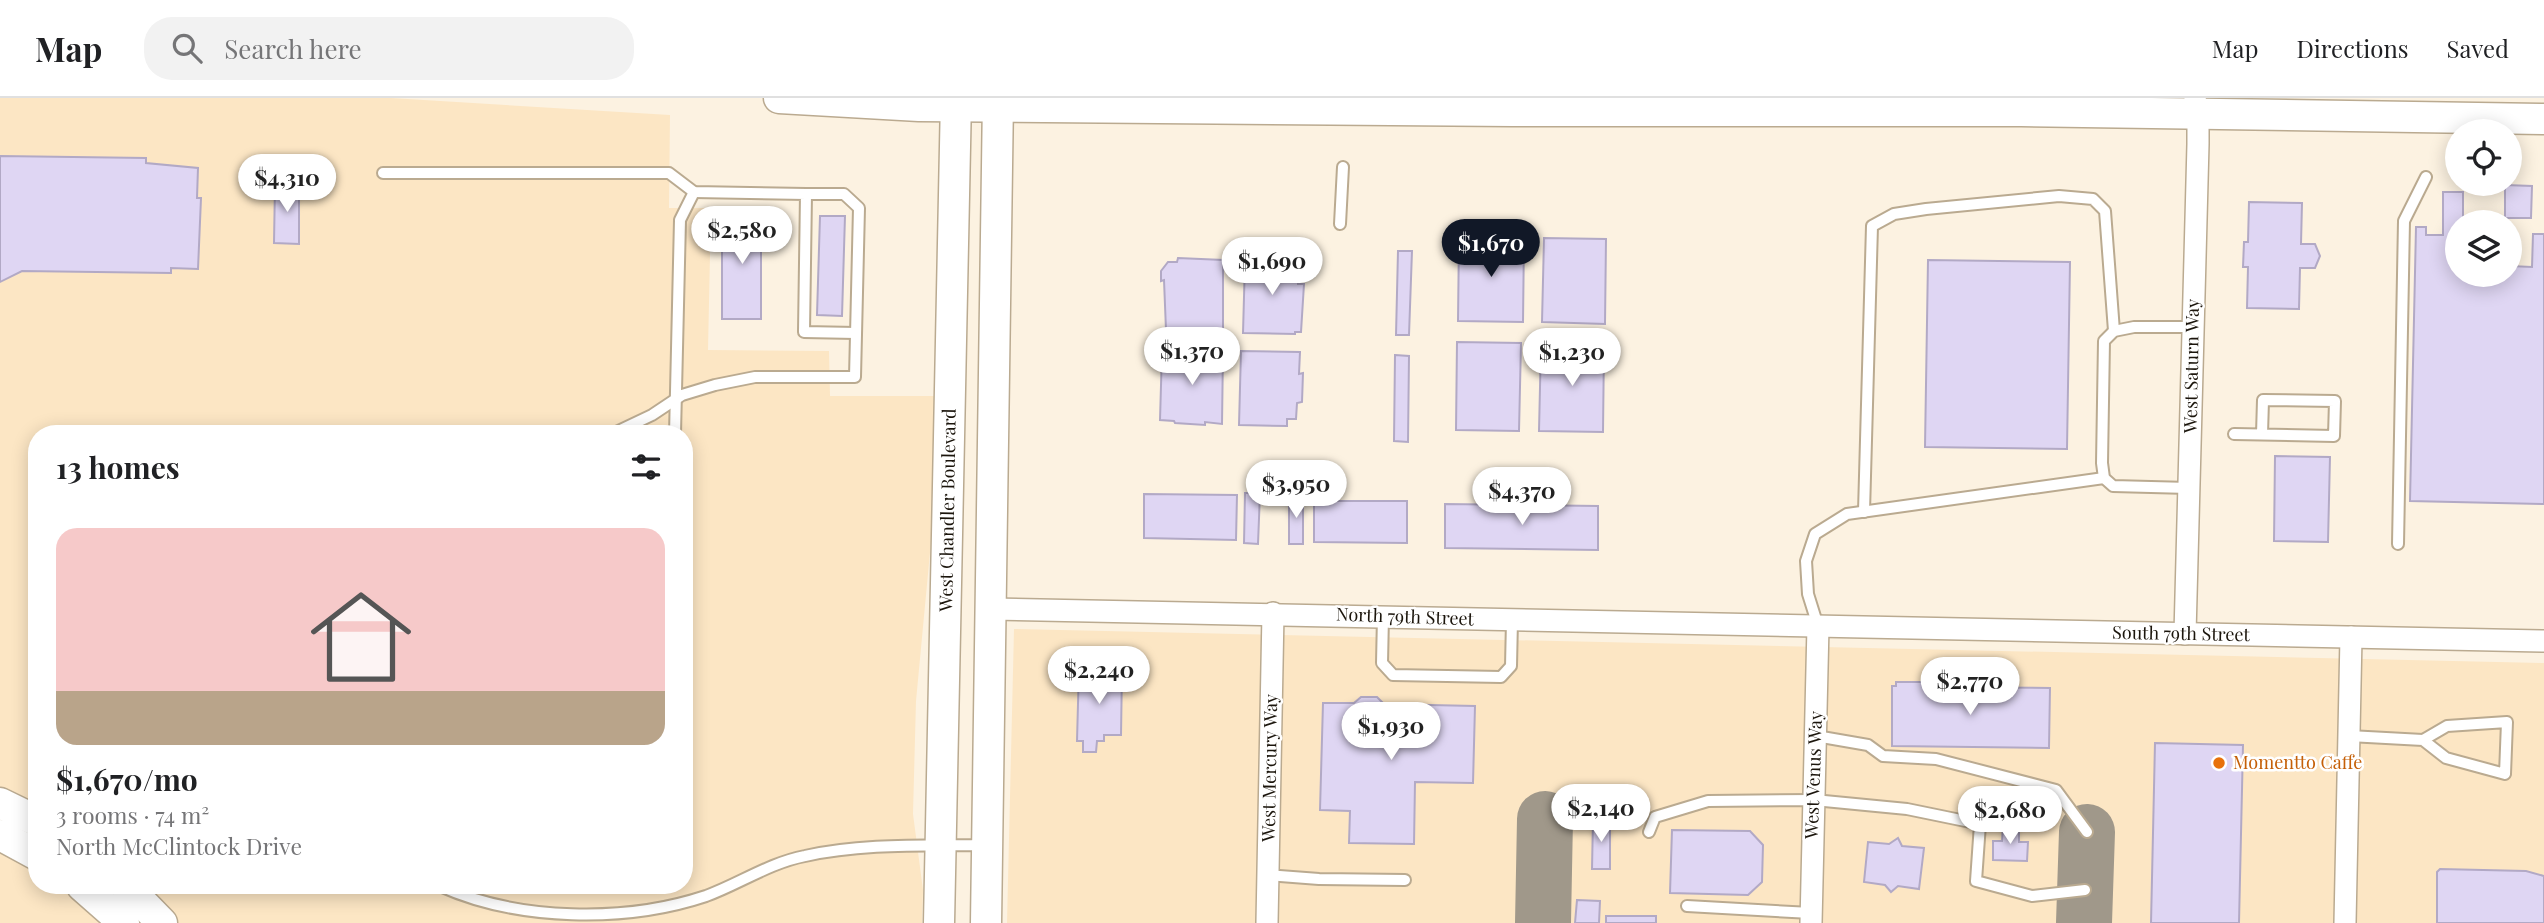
<!DOCTYPE html>
<html lang="en">
<head>
<meta charset="utf-8">
<style>
	:root { --surface:#fff; --page:#f2f2f2; --text:#202124; --muted:#757577; --line:#e0e0e0; --accent:#111827 }
	body { margin:0; font-family:"Playfair Display",serif; background:var(--page); color:var(--text); height:100vh; display:flex; flex-direction:column; font-size:26px; white-space:nowrap }
	* { box-sizing:border-box; margin:0 }
	p { font-size:23px; color:var(--muted) }
	.icon { flex:none; width:38px; height:38px; fill:none; stroke:currentColor; stroke-width:2; stroke-linecap:round; stroke-linejoin:round }
	.map { position:relative; flex:1; overflow:hidden }
	.side { position:absolute; left:28px; top:327px; width:665px; height:469px; display:flex; flex-direction:column; background:var(--surface); border-radius:28px; box-shadow:0 4px 18px #0003 }
	.side>* { flex:none }
	.buttons { position:absolute; left:2445px; top:21px; display:grid; gap:14px }
	.buttons a { display:grid; place-items:center; width:77px; height:77px; border-radius:50%; background:var(--surface); box-shadow:0 4px 18px #0003; font-size:35px }
	.price { position:absolute; translate:-50% -60px; padding:0 16px; border-radius:24px; background:#fff; color:#222; font-size:23px; line-height:46px; filter:drop-shadow(0 2px 4px #0008) }
	.price::after { content:''; position:absolute; left:50%; top:42px; width:21px; height:16px; margin-left:-10px; background:inherit; clip-path:polygon(0 0,100% 0,50% 100%) }
	.price.current { background:var(--accent); color:#fff }
	ul { padding:0; list-style:none }
	li { display:grid; align-content:center; gap:14px; height:371px; padding:0 28px }
	li span { display:grid; place-items:center; height:217px; border-radius:21px; color:#555 }
	li>.icon { margin-inline-start:auto }
	span .icon { width:126px; height:126px; fill:#fffc; stroke-width:1 }
	li b { font-size:30px }
	h2 { display:flex; justify-content:space-between; align-items:center; height:84px; padding:0 28px; font-size:30px }
	header { display:flex; align-items:center; gap:42px; box-sizing:border-box; height:98px; padding:0 35px; background:var(--surface); border-bottom:2px solid var(--line) }
	header strong { font-size:33px }
	nav { display:flex; gap:38px; margin-inline-start:auto; font-size:24px }
	.search { width:490px; height:63px; background:var(--page); display:flex; align-items:center; gap:18px; box-sizing:border-box; padding:0 24px; border-radius:28px; color:var(--muted); font-size:26px }
	.map>svg:first-child { display:block }
	.built { fill:#fce6c4; fill-rule:evenodd }
	.lines { fill:none; stroke-linecap:round; stroke-linejoin:round }
	.taxiway { stroke:#a0988a; stroke-width:56 }
	.building { fill:#dfd6f3; stroke:#b2a9c5; stroke-width:2 }
	.lane-casing { stroke:#baaa90; stroke-width:14 }
	.street-casing { stroke:#baaa90; stroke-width:24 }
	.secondary-casing { stroke:#baaa90; stroke-width:33 }
	.lane { stroke:#fff; stroke-width:10 }
	.street { stroke:#fff; stroke-width:21 }
	.secondary { stroke:#fff; stroke-width:30 }
	.food-dot { fill:#e8710a; stroke:#fff; stroke-width:2.5 }
	.labels { text-anchor:middle; stroke-width:5; stroke-linejoin:round; paint-order:stroke }
	.street-label { font-size:18px; fill:#1b150c; stroke:#fff }
	.food-label { font-size:18px; fill:#c56008; stroke:#fff; text-anchor:start }
</style>
</head>
<body>
<header>
<strong>Map</strong>
<div class="search"><svg class="icon" aria-label="search" viewBox="0 0 24 24"><circle cx="10" cy="10" r="6"/><path d="M15 15l6 6"/></svg>Search here</div>
<nav><a>Map</a><a>Directions</a><a>Saved</a></nav>
</header>
<div class="map">
<svg width="2544" height="825" viewBox="0 0 2544 825">
	<rect width="100%" height="100%" fill="#fcf2e1"/>
	<g class="built">
		<path d="M0 0H391L670 17 669 110H711L708 252 829 253 830 298H934L931 444 916 603 913 716 923 792 922 825H0ZM37 336H684V788H37Z"/>
		<path d="M1014 531 2544 565V825H1007Z"/>
	</g>
	<g class="lines">
		<g class="taxiway">
			<path d="M1543 825 1545 721"/>
			<path d="M2084 825 2087 734"/>
		</g>
	</g>
	<g class="building">
		<path d="M0 58 146 60V65L198 70 197 100H201L198 171 171 170V175L22 173 0 184Z"/>
		<path d="M275 87H299V146L274 145Z"/>
		<path d="M2505 87 2532 88 2531 120H2505Z"/>
		<path d="M2443 94H2463V124H2457V177H2510V168L2532 169 2533 136H2544V406L2410 403 2416 129H2426V137H2443Z"/>
		<path d="M2249 104 2302 105 2301 146H2315L2320 158 2315 170H2300L2299 211 2247 210 2248 169H2243L2244 144H2248Z"/>
		<rect x="722" y="114" width="39" height="107"/>
		<path d="M820 118H845L842 218 817 217Z"/>
		<path d="M1459 138 1524 139 1523 224 1458 223Z"/>
		<path d="M1544 140 1606 141 1605 226 1542 224Z"/>
		<path d="M1398 153H1412L1409 237H1396Z"/>
		<path d="M1178 160 1223 162V234H1216L1217 231H1192V234L1166 232 1164 182 1161 183V173L1168 164H1177Z"/>
		<path d="M1259 160H1291L1290 169H1299L1298 186H1304L1301 234H1295V236L1243 235 1245 163H1259Z"/>
		<path d="M1928 162 2070 164 2067 351 1925 349Z"/>
		<path d="M1457 244 1521 245 1519 333 1456 332Z"/>
		<path d="M1541 246 1604 247 1603 334 1539 333Z"/>
		<path d="M1192 252V255H1217V253H1223L1222 326 1205 324V327L1175 325 1174 323 1160 322 1162 253Z"/>
		<path d="M1241 253 1300 254 1299 276 1303 275 1302 304 1297 305 1296 321H1287V328L1239 327Z"/>
		<path d="M1395 257 1409 258 1408 344 1394 343Z"/>
		<path d="M2275 358 2330 359 2328 444 2274 443Z"/>
		<path d="M1245 395H1260L1258 446 1244 445Z"/>
		<path d="M1144 396 1237 397 1236 442 1144 440Z"/>
		<rect x="1289" y="397" width="14" height="49"/>
		<path d="M1314 403H1407V445L1314 444Z"/>
		<path d="M1445 406 1598 408V452L1445 450Z"/>
		<path d="M1079 569 1122 572 1121 637H1104V643H1097L1096 654H1083V643H1077Z"/>
		<path d="M1896 584H1926V589L2050 590 2049 650 1892 648V588H1896Z"/>
		<path d="M1361 599H1377L1384 606 1475 608 1473 685 1415 684 1414 746 1349 745 1350 713 1320 712 1323 605H1354Z"/>
		<path d="M2155 645 2243 647 2239 825H2151Z"/>
		<path d="M1593 721H1610V771H1592Z"/>
		<path d="M2003 727 2019 728V744H2028L2027 763 1993 762V743H2002Z"/>
		<path d="M1672 732 1750 733 1763 747 1762 784 1748 797 1670 795Z"/>
		<path d="M1898 740 1902 748 1924 750 1919 791 1898 788 1891 794 1885 787 1864 784 1868 744 1889 746Z"/>
		<path d="M2440 771 2526 773 2544 778V825H2437V774Z"/>
		<path d="M1577 802 1600 803 1599 825H1575Z"/>
		<rect x="1606" y="818" width="50" height="7"/>
	</g>
	<g class="lines">
		<defs>
			<g id="lane">
				<path d="M383 75H669L694 94 806 96 804 234 856 235"/>
				<path d="M1340 126 1343 69"/>
				<path d="M612 336 652 317 682 297 715 287 755 279H855L859 110 844 96H806"/>
				<path d="M675 336 680 122 694 94"/>
				<path d="M2234 336 2334 338 2335 303 2263 302 2262 336"/>
				<path d="M2189 390 2113 388 2104 380 2102 365 2104 243 2114 233 2134 229H2193"/>
				<path d="M1864 414 1872 128 1894 116 1926 111 2059 98 2093 101 2105 113 2114 233"/>
				<path d="M2398 446 2404 123 2426 79"/>
				<path d="M1383 518 1382 565 1393 577 1501 579 1511 568 1512 522"/>
				<path d="M1818 528 1808 496 1806 463 1815 436 1847 416 2104 380"/>
				<path d="M1816 638 1868 647 1883 658 1936 661 2056 692 2087 734"/>
				<path d="M2349 638 2423 642 2446 660 2505 676 2507 624 2447 628 2423 642"/>
				<path d="M1649 734 1655 719 1708 703 1814 702 1907 711 1980 726 1976 783 2032 798 2085 792"/>
				<path d="M1268 777 1319 781 1405 782"/>
				<path d="M440 788C518 823 625 825 706 798 739 786 769 765 805 758 863 745 926 748 985 747"/>
				<path d="M1687 808 1811 815"/>
			</g>
			<g id="street">
				<path d="M991 511 2544 543"/>
				<path d="M2185 536 2198 46V16L2195 0"/>
				<path d="M1267 825 1273 515"/>
				<path d="M1811 825 1818 528"/>
				<path d="M2345 825 2351 539"/>
			</g>
			<g id="secondary">
				<path d="M779 0 919 8 1512 13H2021L2544 21"/>
				<path d="M0 705 37 723"/>
				<path d="M0 737 37 757"/>
				<path d="M82 788 124 825"/>
				<path d="M126 788 162 825"/>
				<path d="M939 825 956 0"/>
				<path d="M986 825 998 0"/>
			</g>
		</defs>
		<use href="#lane" class="lane-casing"/>
		<use href="#street" class="street-casing"/>
		<use href="#secondary" class="secondary-casing"/>
		<use href="#lane" class="lane"/>
		<use href="#street" class="street"/>
		<use href="#secondary" class="secondary"/>
	</g>
	<circle class="food-dot" cx="2219" cy="665" r="7"/>
	<g class="labels">
		<g class="street-label">
			<text transform="translate(2192 268) rotate(-89)" y="6">West Saturn Way</text>
			<text transform="translate(948 412) rotate(-89)" y="6">West Chandler Boulevard</text>
			<text transform="translate(1405 519) rotate(2)" y="6">North 79th Street</text>
			<text transform="translate(2181 536) rotate(1)" y="6">South 79th Street</text>
			<text transform="translate(1270 670) rotate(-89)" y="6">West Mercury Way</text>
			<text transform="translate(1814 677) rotate(-88)" y="6">West Venus Way</text>
		</g>
		<g class="food-label">
			<text x="2233" y="671">Momentto Caffe</text>
		</g>
	</g>
</svg>
<div class="buttons">
<a><svg class="icon" aria-label="locate" viewBox="0 0 24 24"><circle cx="12" cy="12" r="6"/><path d="M12 2v4M12 18v4M2 12h4M18 12h4"/></svg></a>
<a><svg class="icon" aria-label="layers" viewBox="0 0 24 24"><path d="M12 4l9 5-9 5-9-5zM3 14l9 5 9-5"/></svg></a>
</div>
<b class="price" style="left:287px;top:116px">$4,310</b>
<b class="price" style="left:742px;top:168px">$2,580</b>
<b class="price current" style="left:1491px;top:181px">$1,670</b>
<b class="price" style="left:1272px;top:199px">$1,690</b>
<b class="price" style="left:1192px;top:289px">$1,370</b>
<b class="price" style="left:1572px;top:290px">$1,230</b>
<b class="price" style="left:1296px;top:422px">$3,950</b>
<b class="price" style="left:1522px;top:429px">$4,370</b>
<b class="price" style="left:1099px;top:608px">$2,240</b>
<b class="price" style="left:1970px;top:619px">$2,770</b>
<b class="price" style="left:1391px;top:664px">$1,930</b>
<b class="price" style="left:1601px;top:746px">$2,140</b>
<b class="price" style="left:2010px;top:748px">$2,680</b>
<section class="side">
<h2>13 homes<svg class="icon" aria-label="filters" viewBox="0 0 24 24"><path d="M4 7h16M4 17h16"/><circle cx="9" cy="7" r="2"/><circle cx="15" cy="17" r="2"/></svg></h2>
<ul>
<li><span style="background:linear-gradient(#f6c9c9 75%,#b9a48a 0)"><svg class="icon" aria-label="home" viewBox="0 0 24 24"><path d="M3 11l9-7 9 7M6 9v11h12V9"/></svg></span><div><b>$1,670/mo</b><p>3 rooms · 74 m²</p><p>North McClintock Drive</p></div></li>
</ul>
</section>
</div>
</body>
</html>
